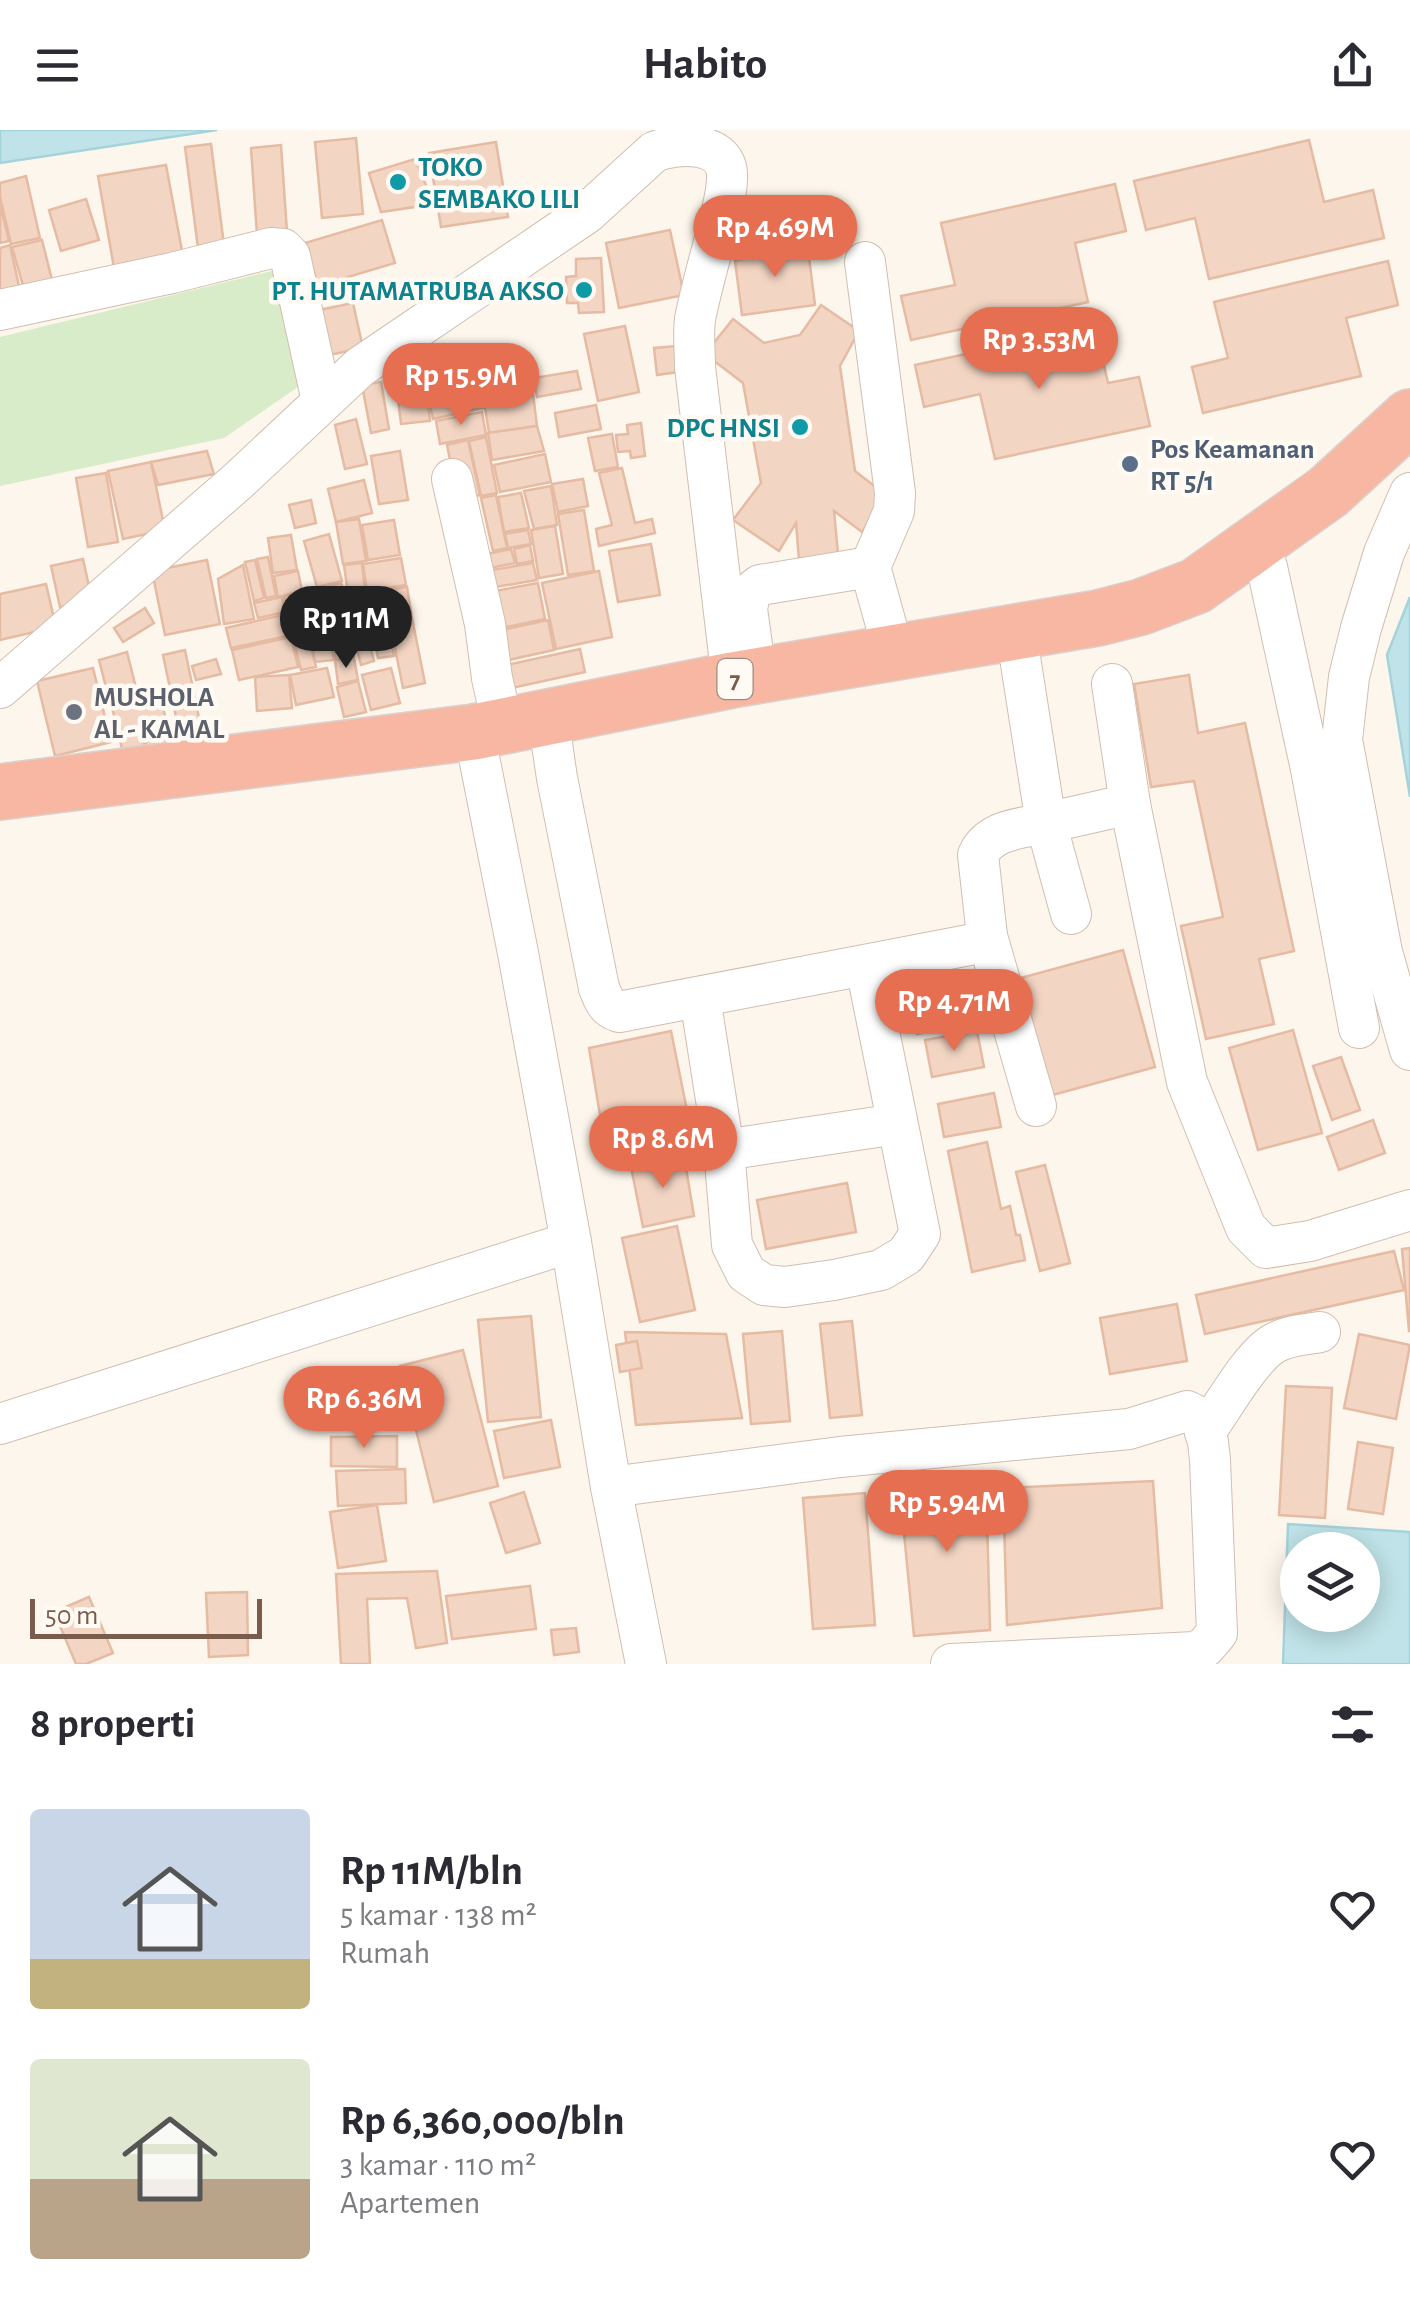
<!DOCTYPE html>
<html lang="id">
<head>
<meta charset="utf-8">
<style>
	:root { --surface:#fff; --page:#f7f7f7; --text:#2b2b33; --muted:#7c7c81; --accent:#e76f51 }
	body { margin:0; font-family:"Alegreya Sans",sans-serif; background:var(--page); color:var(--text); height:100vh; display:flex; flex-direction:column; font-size:38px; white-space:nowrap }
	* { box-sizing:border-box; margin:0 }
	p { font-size:32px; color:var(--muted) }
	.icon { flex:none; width:55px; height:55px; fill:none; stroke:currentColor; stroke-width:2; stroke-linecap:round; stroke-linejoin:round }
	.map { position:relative; height:1534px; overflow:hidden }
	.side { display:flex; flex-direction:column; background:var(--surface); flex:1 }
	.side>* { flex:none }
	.fabs { position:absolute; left:1280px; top:1402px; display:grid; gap:20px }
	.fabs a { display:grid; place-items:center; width:100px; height:100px; border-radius:50%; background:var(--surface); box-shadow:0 5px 25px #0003; font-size:50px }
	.scale { position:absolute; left:30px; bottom:25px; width:232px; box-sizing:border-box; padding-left:10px; border:5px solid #7a5c4d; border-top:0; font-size:28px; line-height:35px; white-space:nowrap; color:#7a5c4d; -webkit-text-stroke:8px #fffaf3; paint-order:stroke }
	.price { position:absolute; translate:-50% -85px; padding:0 22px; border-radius:35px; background:var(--accent); color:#fff; font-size:32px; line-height:65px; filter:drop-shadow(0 2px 5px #0008) }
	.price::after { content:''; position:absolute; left:50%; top:60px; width:30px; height:22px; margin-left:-15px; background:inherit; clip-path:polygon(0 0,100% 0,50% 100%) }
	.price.current { background:#222; color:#fff }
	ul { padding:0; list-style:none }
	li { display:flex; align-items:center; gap:30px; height:250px; padding:0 30px }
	li span { display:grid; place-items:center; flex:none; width:280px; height:200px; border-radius:10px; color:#555 }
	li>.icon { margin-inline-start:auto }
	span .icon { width:120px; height:120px; fill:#fffc; stroke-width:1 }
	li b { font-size:42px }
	h2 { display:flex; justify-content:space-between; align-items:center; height:120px; padding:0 30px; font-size:42px }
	header { display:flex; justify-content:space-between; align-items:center; height:130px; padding:0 30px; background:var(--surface); font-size:45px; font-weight:700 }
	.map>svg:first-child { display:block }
	.green { fill:#d8ecc9 }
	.water { fill:#bfe3e8; stroke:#a5d3da; stroke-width:2.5; fill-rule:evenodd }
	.building { fill:#f3d5c3; stroke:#e6bba3; stroke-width:2.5 }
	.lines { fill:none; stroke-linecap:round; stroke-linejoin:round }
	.minor-casing { stroke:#d1beb0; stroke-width:42 }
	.highway-casing { stroke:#dad1cd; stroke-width:58 }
	.minor { stroke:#fff; stroke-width:40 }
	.highway { stroke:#f7b7a3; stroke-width:55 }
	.culture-dot { fill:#0f9aa8; stroke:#fffaf3; stroke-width:4 }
	.service-dot { fill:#5c6f8a; stroke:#fffaf3; stroke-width:4 }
	.worship-dot { fill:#6b7280; stroke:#fffaf3; stroke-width:4 }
	.labels { text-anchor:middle; stroke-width:9; stroke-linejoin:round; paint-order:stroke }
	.shield { fill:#fffaf3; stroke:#a28b7f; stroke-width:2.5 }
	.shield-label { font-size:25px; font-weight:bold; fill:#7a5c4d }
	.culture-label { font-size:28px; font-weight:bold; fill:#0d838f; stroke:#fffaf3; text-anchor:end }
	.service-label { font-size:28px; font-weight:bold; fill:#4e5e75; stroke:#fffaf3; text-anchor:start }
	.worship-label { font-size:28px; font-weight:bold; fill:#5b616d; stroke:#fffaf3; text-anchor:start }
</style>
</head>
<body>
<header><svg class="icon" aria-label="menu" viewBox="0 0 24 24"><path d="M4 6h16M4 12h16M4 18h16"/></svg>Habito<svg class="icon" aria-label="share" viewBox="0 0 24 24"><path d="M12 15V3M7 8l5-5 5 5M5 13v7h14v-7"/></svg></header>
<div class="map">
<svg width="1410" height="1534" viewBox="0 0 1410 1534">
	<rect width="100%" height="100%" fill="#fdf6ec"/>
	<path class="green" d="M280 139 308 250 224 308 0 356V207Z"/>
	<g class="water">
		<path d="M0 0H217L0 33Z"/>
		<path d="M1410 467V667L1387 525Z"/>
		<path d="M1288 1394 1410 1402V1534H1283ZM1298 1420H1362V1485H1298Z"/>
	</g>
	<g class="building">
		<path d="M356 8 363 84 322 88 315 12Z"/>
		<path d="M1309 10 1324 72 1373 60 1384 108 1209 149 1195 88 1146 100 1134 51Z"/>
		<path d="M496 12 508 87 441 97 429 23Z"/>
		<path d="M211 14 224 115 198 118 185 17Z"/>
		<path d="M281 15 287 102 257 105 251 18Z"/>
		<path d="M415 29 428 60 421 76 381 82 369 43Z"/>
		<path d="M166 35 183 126 114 138 98 46Z"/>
		<path d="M26 46 40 108 11 114 0 67V53Z"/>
		<path d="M1115 54 1126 101 1075 113 1088 172 911 210 901 166 955 155 941 93Z"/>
		<path d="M86 69 99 110 61 121 49 80Z"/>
		<path d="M0 74 9 111 0 113Z"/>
		<path d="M382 90 395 133 318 156 305 113Z"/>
		<path d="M670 100 684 165 619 178 606 113Z"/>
		<path d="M42 110 55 162 26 166 12 117Z"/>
		<path d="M780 110 783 123 808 119 815 175 742 185 735 131 761 125V113Z"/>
		<path d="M10 115 22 170 0 175V118Z"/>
		<path d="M601 128 604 182 579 183 578 173H567L566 147 576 146V129Z"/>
		<path d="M1388 131 1398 175 1346 188 1361 246 1203 283 1192 237 1228 228 1214 172Z"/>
		<path d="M353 173 363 218 324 226 314 181Z"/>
		<path d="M821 175 859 201 840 236 855 341 886 365 862 402 834 381 838 424 799 430 796 393 779 421 733 390 761 353 743 253 705 224 733 189 764 213 800 205Z"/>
		<path d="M625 196 639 262 598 271 584 204Z"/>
		<path d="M1095 196 1108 253 1139 247 1150 296 995 329 980 264 924 277 915 235Z"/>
		<path d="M676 216 679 242 657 245 654 218Z"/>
		<path d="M525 233 530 262 484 271 478 243Z"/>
		<path d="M577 241 581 259 537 267 534 248Z"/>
		<path d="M476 248 483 278 433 289 426 258Z"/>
		<path d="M381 252 389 299 371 303 362 255Z"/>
		<path d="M533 264 537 296 489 303 484 271Z"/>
		<path d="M427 266 430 291 401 294 398 269Z"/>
		<path d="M596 275 601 299 559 307 555 283Z"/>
		<path d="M482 282 486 305 440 314 436 291Z"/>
		<path d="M356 289 367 334 345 339 335 295Z"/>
		<path d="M641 293 645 326 631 328 630 321 618 322 616 305 628 304 627 295Z"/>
		<path d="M537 296 544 321 492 330 488 303Z"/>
		<path d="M612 304 618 337 595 341 588 308Z"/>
		<path d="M486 307 497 363 481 366 469 311Z"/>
		<path d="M468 310 480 365 458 370 447 315Z"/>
		<path d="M207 321 214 344 158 355 151 332Z"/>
		<path d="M400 321 408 370 379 374 371 326Z"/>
		<path d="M545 324 551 352 500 362 494 335Z"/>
		<path d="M151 332 165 400 123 409 108 341Z"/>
		<path d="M622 338 635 393 652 389 655 403 599 416 596 399 612 395 599 343Z"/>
		<path d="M106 343 118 412 88 417 76 348Z"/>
		<path d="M583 349 588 376 558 382 552 354Z"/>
		<path d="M364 350 372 383 336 392 328 359Z"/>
		<path d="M551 356 557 395 534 399 524 361Z"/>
		<path d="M521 363 529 398 504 402 498 367Z"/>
		<path d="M496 365 507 418 493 421 481 368Z"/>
		<path d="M311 370 316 393 295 398 289 375Z"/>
		<path d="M584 380 594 441 568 445 558 384Z"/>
		<path d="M359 389 366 431 343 434 336 392Z"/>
		<path d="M394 390 400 425 368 430 362 395Z"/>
		<path d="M555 396 563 444 539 448 531 400Z"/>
		<path d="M528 400 531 414 508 418 505 404Z"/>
		<path d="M329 404 342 451 317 457 304 411Z"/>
		<path d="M291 405 297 440 273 443 268 408Z"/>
		<path d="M651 414 660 465 618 472 609 421Z"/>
		<path d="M530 415 533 431 517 434 514 419Z"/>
		<path d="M511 419 515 433 475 441 472 427Z"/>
		<path d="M268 427 276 466 266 468 257 429Z"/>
		<path d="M401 428 406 455 367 461 363 434Z"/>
		<path d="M83 429 92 470 60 477 51 436Z"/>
		<path d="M207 430 220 494 165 505 152 441Z"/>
		<path d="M255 430 264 468 254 471 245 432Z"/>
		<path d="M362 433 365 462 348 464 344 435Z"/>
		<path d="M533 433 537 450 478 460 475 443Z"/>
		<path d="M243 435 254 489 224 494 218 449Z"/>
		<path d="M298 441 302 461 278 467 274 446Z"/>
		<path d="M599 441 612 507 556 519 542 453Z"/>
		<path d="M341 453 348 475 325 482 318 459Z"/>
		<path d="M538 453 545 489 487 501 479 464Z"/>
		<path d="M46 454 56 497 0 510V464Z"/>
		<path d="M407 457 411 482 369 488 365 463Z"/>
		<path d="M317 458 322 479 307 482 302 462Z"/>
		<path d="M301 462 305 479 288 483 284 466Z"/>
		<path d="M362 464 367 500 356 502 350 466Z"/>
		<path d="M282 467 285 482 258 488 254 473Z"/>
		<path d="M145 478 154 493 123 512 114 498Z"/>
		<path d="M345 478 351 500 331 505 325 483Z"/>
		<path d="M306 480 311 502 293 506 288 484Z"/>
		<path d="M323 481 328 502 313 505 308 484Z"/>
		<path d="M411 483 425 553 403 558 389 488Z"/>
		<path d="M287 484 292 505 231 518 226 498Z"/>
		<path d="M386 486 394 526 378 528 371 489Z"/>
		<path d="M548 490 554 520 495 533 489 503Z"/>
		<path d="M350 502 354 526 336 530 331 506Z"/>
		<path d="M366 502 374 531 361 535 353 505Z"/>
		<path d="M308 504 316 537 301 540 293 507Z"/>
		<path d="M330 504 334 530 315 532 311 508Z"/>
		<path d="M291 507 298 537 239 550 232 520Z"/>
		<path d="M580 519 585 542 498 561 493 538Z"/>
		<path d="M185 520 203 607 181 611 163 525Z"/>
		<path d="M127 522 136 558 108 565 99 530Z"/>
		<path d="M354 528 358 550 338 554 335 530Z"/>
		<path d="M216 529 221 544 196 550 192 536Z"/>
		<path d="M93 538 111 612 55 626 37 551Z"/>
		<path d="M327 538 334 567 296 575 290 545Z"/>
		<path d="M391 538 400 573 371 580 362 545Z"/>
		<path d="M289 545 292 578 257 581 255 547Z"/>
		<path d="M1189 545 1198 603 1245 593 1294 821 1259 829 1274 894 1206 909 1181 796 1223 787 1194 651 1151 657 1134 554Z"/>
		<path d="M358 551 366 582 344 587 337 557Z"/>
		<path d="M159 563 167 593 119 605 111 574Z"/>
		<path d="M168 594 172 611 147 617 143 600Z"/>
		<path d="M141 601 145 618 123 623 119 606Z"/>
		<path d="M1123 820 1155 937 1049 966 1017 849Z"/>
		<path d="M973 856 980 892 917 904 911 867Z"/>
		<path d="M1293 900 1322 1003 1258 1020 1229 918Z"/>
		<path d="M671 901 690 995 623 1009 621 1002 611 1004 608 984 600 985 589 918Z"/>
		<path d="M977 901 984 937 932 947 925 910Z"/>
		<path d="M1341 927 1360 980 1332 990 1313 936Z"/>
		<path d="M994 963 1001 997 944 1007 938 974Z"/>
		<path d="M1373 990 1385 1023 1339 1040 1327 1007Z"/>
		<path d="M987 1012 1001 1079 1010 1076 1016 1105H1020L1025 1130 972 1142 948 1021Z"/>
		<path d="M684 1026 694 1086 643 1097 631 1037Z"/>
		<path d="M1045 1035 1070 1133 1040 1141 1016 1042Z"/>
		<path d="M847 1053 856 1102 766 1119 757 1070Z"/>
		<path d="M677 1096 695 1180 640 1192 622 1108Z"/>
		<path d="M1410 1118V1201H1409L1402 1119Z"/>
		<path d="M1394 1121 1404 1160 1205 1204 1196 1165Z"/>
		<path d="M1177 1174 1187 1231 1110 1244 1100 1188Z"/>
		<path d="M531 1186 541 1287 488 1292 478 1190Z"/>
		<path d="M852 1191 862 1285 830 1288 820 1194Z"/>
		<path d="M782 1201 790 1291 751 1294 743 1204Z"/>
		<path d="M625 1202 726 1204 742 1288 636 1295Z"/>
		<path d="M1359 1204 1410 1215 1396 1289 1344 1278Z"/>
		<path d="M637 1211 642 1238 620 1242 616 1215Z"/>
		<path d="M463 1220 498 1356 434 1372 400 1236Z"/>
		<path d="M388 1238 391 1289 317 1293 314 1242Z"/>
		<path d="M1286 1256 1332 1258 1325 1388 1279 1385Z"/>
		<path d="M551 1290 560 1337 504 1348 494 1301Z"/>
		<path d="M397 1306V1337L331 1336V1307Z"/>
		<path d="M1358 1312 1393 1318 1383 1384 1348 1379Z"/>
		<path d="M405 1339 406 1373 338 1376 336 1341Z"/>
		<path d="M986 1348 990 1500 914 1506 899 1352Z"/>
		<path d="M1153 1351 1162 1478 1007 1495 1003 1358Z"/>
		<path d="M524 1362 540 1413 506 1423 490 1373Z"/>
		<path d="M865 1363 875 1495 813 1499 803 1368Z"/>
		<path d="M377 1375 386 1431 338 1438 330 1382Z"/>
		<path d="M437 1441 447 1513 416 1518 407 1468 367 1469 370 1534H341L336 1444Z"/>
		<path d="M530 1456 536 1499 452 1509 446 1466Z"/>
		<path d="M247 1462 248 1525 209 1527 206 1463Z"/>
		<path d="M89 1467 113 1523 86 1534H76L54 1482Z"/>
		<path d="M576 1498 579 1522 554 1525 551 1500Z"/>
	</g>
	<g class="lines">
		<defs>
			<g id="minor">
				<path d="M865 132 895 363 894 381 870 437 894 523"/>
				<path d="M0 180 172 143 271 118 283 119 290 126 322 271"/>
				<path d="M452 349 485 494 492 548 503 597"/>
				<path d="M1410 363 1384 423 1361 498 1349 547 1342 610 1382 822 1410 920"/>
				<path d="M1258 414 1267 437 1311 639 1359 898"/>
				<path d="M753 522 747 479 750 463 760 455 870 437"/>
				<path d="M1112 554 1130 674"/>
				<path d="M0 558 238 351 360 237 587 83 654 22C675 13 724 10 727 43 728 60 722 80 718 97 710 128 701 159 695 189 693 205 695 221 695 237L732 550"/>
				<path d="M548 587 557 648 599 858C604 870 606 878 619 882L969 815 981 811 987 806 978 725C990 699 1020 699 1046 693L1016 502"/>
				<path d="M474 602 518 823 571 1112 611 1357 646 1534"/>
				<path d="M1071 784 1046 693 1130 674 1187 952 1246 1098 1266 1118 1310 1111 1410 1080"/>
				<path d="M987 806 1036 976"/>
				<path d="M700 868 724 1020 732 1115 746 1143 764 1155 785 1157 834 1150 881 1140 906 1125 920 1104 866 837"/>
				<path d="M724 1020 897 994"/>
				<path d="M0 1294 571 1112"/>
				<path d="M1205 1302C1222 1279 1250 1228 1273 1214 1287 1205 1304 1205 1320 1202"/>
				<path d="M611 1357 840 1327 1129 1299 1187 1281 1201 1288 1208 1312 1210 1330 1217 1503 1205 1517 1195 1522 951 1534"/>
			</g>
			<path id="highway" d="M0 662 474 602 732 550 1098 488 1141 477 1196 456 1328 362 1410 287"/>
		</defs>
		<use href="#minor" class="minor-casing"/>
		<use href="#highway" class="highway-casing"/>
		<use href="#minor" class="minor"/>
		<use href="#highway" class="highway"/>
	</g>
	<g class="culture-dot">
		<circle cx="398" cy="52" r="10"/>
		<circle cx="584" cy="160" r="10"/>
		<circle cx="800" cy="297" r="10"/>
	</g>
	<circle class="service-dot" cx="1130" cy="334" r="10"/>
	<circle class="worship-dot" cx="74" cy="582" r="10"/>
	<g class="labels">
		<rect class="shield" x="717.5" y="529" width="35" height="40" rx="8"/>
		<g class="shield-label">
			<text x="735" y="558">7</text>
		</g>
		<g class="culture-label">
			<text x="418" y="46" text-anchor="start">TOKO<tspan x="418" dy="32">SEMBAKO LILI</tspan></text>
			<text x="564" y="170">PT. HUTAMATRUBA AKSO</text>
			<text x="780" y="307">DPC HNSI</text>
		</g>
		<g class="service-label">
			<text x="1150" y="328">Pos Keamanan<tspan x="1150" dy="32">RT 5/1</tspan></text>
		</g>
		<g class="worship-label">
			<text x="94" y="576">MUSHOLA<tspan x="94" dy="32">AL - KAMAL</tspan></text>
		</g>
	</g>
</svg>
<div class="fabs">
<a><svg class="icon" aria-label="layers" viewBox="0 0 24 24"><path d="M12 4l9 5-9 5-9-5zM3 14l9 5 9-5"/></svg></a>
</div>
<div class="scale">50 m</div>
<b class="price" style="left:775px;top:150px">Rp 4.69M</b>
<b class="price" style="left:1039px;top:262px">Rp 3.53M</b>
<b class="price" style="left:461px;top:298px">Rp 15.9M</b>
<b class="price current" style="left:346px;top:541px">Rp 11M</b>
<b class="price" style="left:954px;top:924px">Rp 4.71M</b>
<b class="price" style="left:663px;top:1061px">Rp 8.6M</b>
<b class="price" style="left:364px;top:1321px">Rp 6.36M</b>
<b class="price" style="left:947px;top:1425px">Rp 5.94M</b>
</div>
<section class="side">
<h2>8 properti<svg class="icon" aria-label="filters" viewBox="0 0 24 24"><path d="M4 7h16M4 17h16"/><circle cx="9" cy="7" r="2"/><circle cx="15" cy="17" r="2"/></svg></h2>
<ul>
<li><span style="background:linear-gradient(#c9d6e8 75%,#c2b280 0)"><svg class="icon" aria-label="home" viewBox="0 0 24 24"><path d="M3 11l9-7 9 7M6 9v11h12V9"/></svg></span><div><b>Rp 11M/bln</b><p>5 kamar · 138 m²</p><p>Rumah</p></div><svg class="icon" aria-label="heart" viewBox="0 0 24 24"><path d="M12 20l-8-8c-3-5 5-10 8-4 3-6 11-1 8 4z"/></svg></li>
<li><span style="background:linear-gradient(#dfe7d0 60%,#b9a48a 0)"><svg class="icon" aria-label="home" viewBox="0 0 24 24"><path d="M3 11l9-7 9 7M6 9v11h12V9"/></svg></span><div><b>Rp 6,360,000/bln</b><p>3 kamar · 110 m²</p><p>Apartemen</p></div><svg class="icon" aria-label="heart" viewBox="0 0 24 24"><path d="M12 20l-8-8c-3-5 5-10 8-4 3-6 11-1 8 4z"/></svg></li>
</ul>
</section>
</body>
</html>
